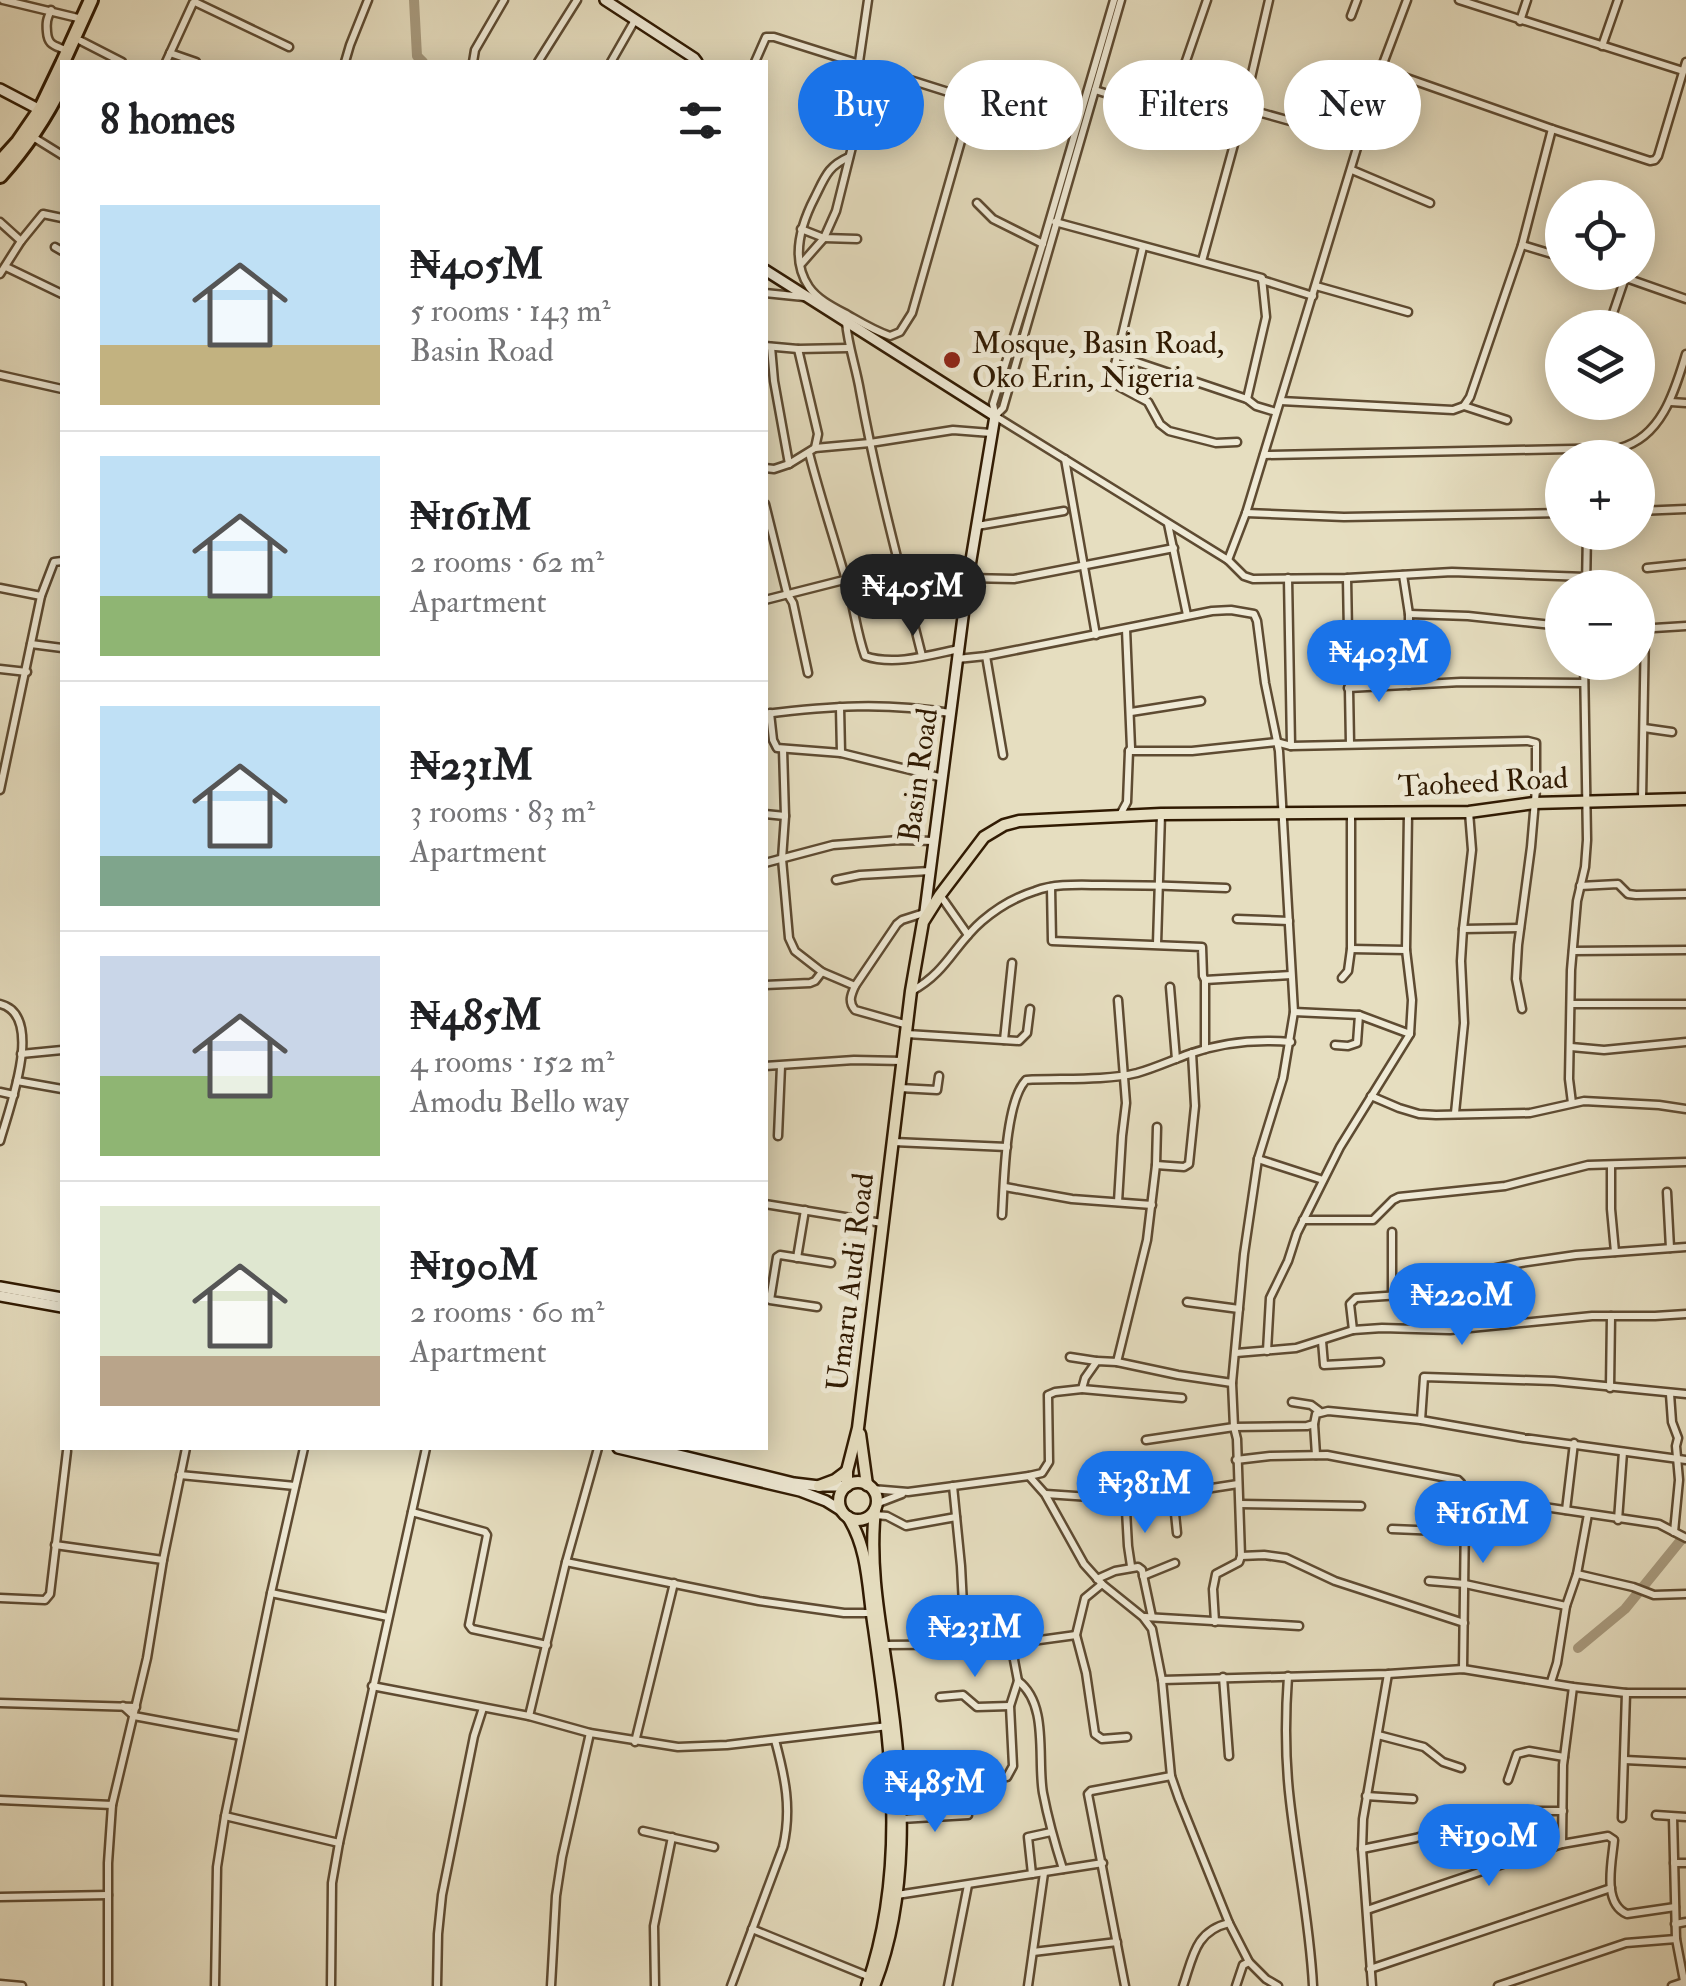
<!DOCTYPE html>
<html lang="en">
<head>
<meta charset="utf-8">
<style>
	:root { --surface:#fff; --page:#f6f6f6; --text:#202124; --muted:#757577; --line:#e0e0e0; --accent:#1a73e8 }
	body { margin:0; font-family:"IM FELL Double Pica",serif; background:var(--page); color:var(--text); height:100vh; display:flex; flex-direction:column; font-size:38px; white-space:nowrap }
	* { box-sizing:border-box; margin:0 }
	p { font-size:32px; color:var(--muted) }
	.icon { flex:none; width:55px; height:55px; fill:none; stroke:currentColor; stroke-width:2; stroke-linecap:round; stroke-linejoin:round }
	.map { position:relative; flex:1; overflow:hidden }
	.details { position:absolute; left:60px; top:60px; width:708px; height:1390px; display:flex; flex-direction:column; background:var(--surface); border-radius:0px; box-shadow:0 5px 25px #0003 }
	.details>* { flex:none }
	.hud { position:absolute; left:798px; top:60px; width:738px; height:90px; display:flex; gap:20px }
	.tools { position:absolute; left:1545px; top:180px; display:grid; gap:20px }
	.tools a { display:grid; place-items:center; width:110px; height:110px; border-radius:50%; background:var(--surface); box-shadow:0 5px 25px #0003; font-size:50px }
	.price { position:absolute; translate:-50% -85px; padding:0 22px; border-radius:35px; background:var(--accent); color:#fff; font-size:32px; line-height:65px; filter:drop-shadow(0 2px 5px #0008) }
	.price::after { content:''; position:absolute; left:50%; top:60px; width:30px; height:22px; margin-left:-15px; background:inherit; clip-path:polygon(0 0,100% 0,50% 100%) }
	.price.active { background:#222; color:#fff }
	ul { padding:0; list-style:none }
	li { display:flex; align-items:center; gap:30px; height:250px; padding:0 40px }
	li+li { border-top:2px solid var(--line) }
	li span { display:grid; place-items:center; flex:none; width:280px; height:200px; border-radius:0px; color:#555 }
	li>.icon { margin-inline-start:auto }
	span .icon { width:120px; height:120px; fill:#fffc; stroke-width:1 }
	li b { font-size:42px }
	h2 { display:flex; justify-content:space-between; align-items:center; height:120px; padding:0 40px; font-size:42px }
	.pill { padding:0 35px; border-radius:45px; background:var(--surface); box-shadow:0 5px 25px #0003; font-size:35px; line-height:90px }
	.pill.active { background:var(--accent); color:#fff }
	.map>svg:first-child { display:block }
	.lines { fill:none; stroke-linecap:round; stroke-linejoin:round }
	.river { stroke:#a89b7f; stroke-width:10 }
	.street-casing { stroke:#5e4b32; stroke-width:11 }
	.secondary-casing { stroke:#301a02; stroke-width:14 }
	.primary-casing { stroke:#301a02; stroke-width:15 }
	.highway-casing { stroke:#301a02; stroke-width:18 }
	.street { stroke:#efead6; stroke-width:6 }
	.secondary { stroke:#efead6; stroke-width:9 }
	.primary { stroke:#e6dec0; stroke-width:10 }
	.highway { stroke:#e6dec0; stroke-width:12 }
	.poi-dot { fill:#8f2418; stroke:#efead6; stroke-width:4 }
	.labels { text-anchor:middle; stroke-width:10; stroke-linejoin:round; paint-order:stroke }
	.poi-label { font-size:30px; fill:#301a02; stroke:#efead6; text-anchor:start }
	.street-label { font-size:30px; fill:#301a02; stroke:#efead6 }
</style>
</head>
<body>
<div class="map">
<svg width="1686" height="1986" viewBox="0 0 1686 1986">
	<rect width="100%" height="100%" fill="#e6dec0"/>
	<filter id="stains"><feTurbulence type="fractalNoise" baseFrequency=".002" numOctaves="4"/><feColorMatrix values="0 0 0 0 .2 0 0 0 0 .09 0 0 0 0 .02 0 0 0 .5 -.17"/></filter>
	<radialGradient id="worn" r=".72"><stop offset=".6" stop-color="#630" stop-opacity="0"/><stop offset="1" stop-color="#630" stop-opacity=".3"/></radialGradient>
	<g class="lines">
		<g class="river">
			<path d="M414 0 417 56 423 62"/>
			<path d="M1578 1648 1625 1609 1681 1540 1686 1537"/>
		</g>
		<defs>
			<g id="street">
				<path d="M3 0 82 19"/>
				<path d="M1459 0 1683 71"/>
				<path d="M51 10C47 19 46 22 47 32 48 46 55 45 67 51"/>
				<path d="M1351 16 1357 0"/>
				<path d="M1520 21 1527 0"/>
				<path d="M81 41 122 62"/>
				<path d="M1602 46 1618 0"/>
				<path d="M170 53 196 62"/>
				<path d="M166 62 193 3 195 2 289 47"/>
				<path d="M345 62 350 45 368 0"/>
				<path d="M473 62 475 50 504 0"/>
				<path d="M538 62 577 0"/>
				<path d="M611 62 635 20"/>
				<path d="M755 62 766 37H774L1075 132"/>
				<path d="M859 62 868 0"/>
				<path d="M1381 69 1552 129 1650 161 1655 160 1658 156 1686 62"/>
				<path d="M1095 90 1237 134"/>
				<path d="M1244 108 1319 129"/>
				<path d="M1168 113 1207 0"/>
				<path d="M33 137 62 155"/>
				<path d="M849 157C828 166 825 177 815 197 801 224 790 259 809 287 818 300 835 308 848 315 862 323 875 331 890 336L900 332 912 313 973 99"/>
				<path d="M1352 170 1430 203"/>
				<path d="M977 203 993 219 1043 244"/>
				<path d="M0 222 21 241"/>
				<path d="M1055 222 1262 278 1266 317 1247 399"/>
				<path d="M801 229 824 238 857 239"/>
				<path d="M1522 245 1562 257"/>
				<path d="M55 247 62 251"/>
				<path d="M1143 247 1113 373 1116 385 1148 402 1160 424 1169 431 1216 443 1237 442"/>
				<path d="M1202 261 1244 108 1269 0"/>
				<path d="M802 263 824 238 836 211 872 67"/>
				<path d="M6 267 62 294"/>
				<path d="M1609 272 1686 299"/>
				<path d="M0 274 21 241 43 214 62 218"/>
				<path d="M1262 280 1313 296"/>
				<path d="M1316 286 1408 312"/>
				<path d="M765 293 804 297"/>
				<path d="M846 322C848 346 856 367 860 391 876 480 900 568 922 656"/>
				<path d="M1608 328 1625 278"/>
				<path d="M765 346 798 349 848 348"/>
				<path d="M771 347 774 381 789 464"/>
				<path d="M798 349 818 434 815 448"/>
				<path d="M1119 356 1247 399 1256 406 1276 412"/>
				<path d="M0 375 62 389"/>
				<path d="M1281 401 1453 410 1464 406 1470 397 1522 245 1552 129"/>
				<path d="M1671 402 1686 403"/>
				<path d="M1464 406 1507 420"/>
				<path d="M995 414 993 404 1043 243 1114 0"/>
				<path d="M995 416 1228 560 1246 513 1381 69 1407 0"/>
				<path d="M995 416 1003 408 1005 401 1121 0"/>
				<path d="M809 453C820 496 834 538 846 580 854 605 856 631 865 656 894 666 930 655 959 649"/>
				<path d="M1264 455 1620 448C1662 437 1675 390 1686 354"/>
				<path d="M1065 459 1096 635"/>
				<path d="M765 468 774 469 789 464 815 448 870 443 953 430 991 433"/>
				<path d="M765 504 787 593 793 603 808 673"/>
				<path d="M1638 511 1686 509"/>
				<path d="M1246 513 1344 517 1562 513"/>
				<path d="M1168 524 1187 615"/>
				<path d="M977 526 1064 511"/>
				<path d="M1228 560 1244 576 1253 579 1347 578 1452 572 1586 577"/>
				<path d="M1647 568 1686 564"/>
				<path d="M1403 575 1409 614V685"/>
				<path d="M968 578 1014 579 1174 548"/>
				<path d="M1288 578 1291 746"/>
				<path d="M1347 578 1350 744"/>
				<path d="M0 588 41 596"/>
				<path d="M1586 588 1587 532"/>
				<path d="M765 600 899 566"/>
				<path d="M1409 614 1468 616 1562 626"/>
				<path d="M1638 629 1686 626"/>
				<path d="M31 644 62 648"/>
				<path d="M986 656 1003 755"/>
				<path d="M957 659 986 656 1212 611 1231 610 1254 614 1257 621 1265 683 1279 751 1294 1012 1283 1078 1258 1159 1244 1254 1232 1383 1234 1427 1237 1439 1241 1556 1239 1562 1216 1574 1213 1589 1215 1622"/>
				<path d="M0 669 27 672"/>
				<path d="M1348 688 1461 682 1584 683"/>
				<path d="M840 707 841 753"/>
				<path d="M1131 712 1201 701"/>
				<path d="M770 713 773 740 777 748 841 753 943 778"/>
				<path d="M765 714C830 706 885 702 950 713"/>
				<path d="M1644 728 1672 732"/>
				<path d="M783 749 785 816 782 859 789 938 795 951 822 972 855 986"/>
				<path d="M1129 751H1192L1276 742 1291 746 1528 741 1536 743V789L1531 847 1518 945 1516 979 1522 1009"/>
				<path d="M0 790 41 596 54 562 62 561"/>
				<path d="M1642 799 1645 629"/>
				<path d="M765 814 785 816"/>
				<path d="M1120 815 1127 802 1129 751 1131 748 1126 629"/>
				<path d="M765 863 833 845 899 840 934 841"/>
				<path d="M836 880 860 875 930 871"/>
				<path d="M1580 886 1618 884 1628 894 1636 895 1686 894"/>
				<path d="M1051 887 1052 941 1202 947 1203 976 1205 980V1049"/>
				<path d="M940 895 968 935"/>
				<path d="M1237 919 1289 921"/>
				<path d="M1463 929 1520 928"/>
				<path d="M1157 944 1161 814"/>
				<path d="M1351 949 1406 950"/>
				<path d="M1573 951 1686 950"/>
				<path d="M1342 978 1348 971 1351 949V814"/>
				<path d="M1205 980 1291 975"/>
				<path d="M765 985 810 983 815 981 822 972"/>
				<path d="M1170 987 1176 1059"/>
				<path d="M912 991C947 972 954 945 982 921 997 908 1016 897 1035 891 1056 883 1081 885 1103 885 1144 885 1185 886 1226 888"/>
				<path d="M1118 1000 1126 1103 1122 1136 1118 1202"/>
				<path d="M0 1004C46 1015 8 1111 0 1141"/>
				<path d="M1572 1004H1686"/>
				<path d="M1294 1012 1359 1015 1410 1034"/>
				<path d="M908 1025 855 1010C848 1002 851 995 855 986L897 924 902 920 924 913"/>
				<path d="M907 1034 1019 1041 1027 1033 1030 1009"/>
				<path d="M1004 1040 1012 963"/>
				<path d="M1335 1045 1348 1046 1357 1043 1359 1015"/>
				<path d="M1571 1047 1604 1050 1686 1042"/>
				<path d="M21 1054 62 1050"/>
				<path d="M765 1066 854 1060 903 1061"/>
				<path d="M17 1081 62 1089"/>
				<path d="M900 1088 937 1090 939 1076"/>
				<path d="M0 1092 14 1095"/>
				<path d="M1371 1096 1399 1108 1419 1114 1436 1115 1530 1113 1584 1101 1659 1105 1686 1109"/>
				<path d="M1572 1103 1569 1079 1571 970 1577 901 1585 867 1587 840 1584 662"/>
				<path d="M1455 1113 1464 1023 1461 961 1463 929 1472 850 1469 812"/>
				<path d="M778 1136 781 1066"/>
				<path d="M894 1142 1007 1147"/>
				<path d="M1258 1159 1323 1180"/>
				<path d="M1156 1165 1184 1167 1189 1164 1195 1106 1192 1053"/>
				<path d="M1611 1165V1209L1615 1252"/>
				<path d="M1005 1187 1072 1199 1152 1205"/>
				<path d="M1667 1192 1670 1248"/>
				<path d="M765 1204 882 1223"/>
				<path d="M1002 1215C1004 1183 1005 1102 1026 1080 1061 1078 1104 1081 1137 1073 1155 1068 1172 1060 1189 1054 1223 1042 1255 1039 1291 1042"/>
				<path d="M1303 1220H1373L1393 1200 1399 1197 1505 1186 1588 1165 1686 1162"/>
				<path d="M797 1258 805 1210"/>
				<path d="M1415 1294 1417 1328"/>
				<path d="M1392 1296V1232"/>
				<path d="M1187 1302 1239 1309"/>
				<path d="M817 1307 770 1300 777 1257 780 1255 831 1263"/>
				<path d="M1353 1330 1350 1304 1356 1298 1415 1294 1492 1269 1521 1263 1576 1255 1686 1247"/>
				<path d="M1322 1341 1324 1365 1380 1362"/>
				<path d="M1267 1351 1270 1298 1288 1261 1297 1233 1340 1147 1410 1034 1412 1000 1406 950 1408 813"/>
				<path d="M1236 1353 1296 1348 1353 1330 1382 1328 1450 1330 1592 1316H1655L1686 1314"/>
				<path d="M1070 1357 1096 1361"/>
				<path d="M1117 1362 1178 1375 1232 1383"/>
				<path d="M1610 1388 1611 1316"/>
				<path d="M1082 1389 1182 1398"/>
				<path d="M1670 1394 1672 1422 1678 1438 1676 1446 1679 1480 1674 1532"/>
				<path d="M1292 1402 1311 1405 1319 1411"/>
				<path d="M1421 1420 1424 1377 1554 1381 1686 1394"/>
				<path d="M1314 1424 1316 1455"/>
				<path d="M1146 1440 1234 1427 1307 1426 1314 1424 1316 1414 1328 1411 1421 1420 1524 1438 1686 1460"/>
				<path d="M1236 1460 1270 1456 1327 1455 1458 1480 1461 1483 1465 1517 1463 1669"/>
				<path d="M180 1475 295 1486"/>
				<path d="M1029 1476 1042 1473 1049 1462 1048 1395 1055 1392 1082 1389 1085 1378 1097 1361 1117 1362 1147 1240 1156 1165 1157 1127"/>
				<path d="M953 1486 961 1566 965 1644"/>
				<path d="M872 1489 908 1492 1029 1476 1045 1494 1084 1564 1102 1584 1143 1617 1152 1629 1162 1680 1171 1776 1179 1799 1229 1923 1249 1962 1266 1979 1278 1986"/>
				<path d="M1046 1494 1105 1498 1141 1494H1173L1238 1484"/>
				<path d="M1173 1494 1177 1533"/>
				<path d="M1463 1495 1659 1524 1686 1538"/>
				<path d="M876 1504 902 1494"/>
				<path d="M1240 1504 1361 1506"/>
				<path d="M1126 1510 1128 1546 1131 1566"/>
				<path d="M1566 1510 1574 1443"/>
				<path d="M412 1512 485 1532 487 1535 469 1625 472 1629 547 1645"/>
				<path d="M875 1515 887 1516 906 1526 956 1517"/>
				<path d="M1618 1520 1623 1452"/>
				<path d="M1392 1529 1465 1532"/>
				<path d="M55 1545 163 1560"/>
				<path d="M1241 1556 1264 1555 1286 1558 1335 1581 1464 1623"/>
				<path d="M566 1562 759 1601 844 1613H871"/>
				<path d="M1577 1574 1633 1587 1654 1595 1686 1594"/>
				<path d="M1143 1576 1175 1563"/>
				<path d="M1097 1579 1115 1571 1138 1567 1142 1570 1152 1617"/>
				<path d="M1429 1581 1465 1584 1566 1606"/>
				<path d="M1102 1584 1085 1598 1076 1635 1086 1673 1095 1734 1102 1739 1127 1737"/>
				<path d="M271 1593 388 1617"/>
				<path d="M0 1598 45 1600 50 1594 67 1451"/>
				<path d="M1145 1617 1299 1626"/>
				<path d="M884 1645 1011 1644 1076 1635"/>
				<path d="M1288 1676C1285 1718 1285 1759 1290 1801 1297 1863 1310 1924 1313 1986"/>
				<path d="M1223 1677 1229 1756"/>
				<path d="M1162 1680 1388 1674 1463 1669 1573 1687 1626 1693H1686"/>
				<path d="M1018 1681C1049 1704 1037 1759 1043 1793 1048 1819 1055 1844 1063 1869"/>
				<path d="M1551 1682 1557 1663 1566 1606 1577 1574 1588 1514"/>
				<path d="M372 1686 529 1716 590 1733 678 1747 727 1745 888 1726"/>
				<path d="M940 1697 963 1695 977 1707 1010 1706"/>
				<path d="M0 1703 136 1707"/>
				<path d="M123 1706 134 1716 241 1736"/>
				<path d="M529 1716 566 1562 598 1448"/>
				<path d="M1378 1735 1424 1747 1443 1762 1461 1768"/>
				<path d="M635 1742 674 1583"/>
				<path d="M1625 1760 1686 1763"/>
				<path d="M899 1767 929 1776"/>
				<path d="M979 1780 1007 1777 1013 1766 1010 1706 1018 1681 1011 1644"/>
				<path d="M1508 1780 1517 1754 1529 1751 1564 1757"/>
				<path d="M1366 1796 1413 1799"/>
				<path d="M0 1800 112 1805"/>
				<path d="M1656 1815 1686 1817"/>
				<path d="M225 1816 339 1843"/>
				<path d="M1673 1817 1676 1939 1685 1986"/>
				<path d="M1622 1818 1626 1693"/>
				<path d="M901 1819 968 1815"/>
				<path d="M643 1831 714 1847"/>
				<path d="M1562 1844 1563 1765 1573 1687"/>
				<path d="M1362 1849 1416 1838 1479 1817 1513 1811H1563"/>
				<path d="M1674 1863H1686"/>
				<path d="M1032 1874 1028 1837 1051 1832"/>
				<path d="M897 1895 1103 1863"/>
				<path d="M0 1897 108 1895"/>
				<path d="M1367 1910 1562 1844 1608 1836 1614 1840C1612 1863 1602 1903 1627 1914L1675 1907"/>
				<path d="M1675 1924 1686 1922"/>
				<path d="M752 1929 870 1977"/>
				<path d="M1033 1952 1117 1942"/>
				<path d="M1370 1969 1611 1888"/>
				<path d="M0 1984 22 1986"/>
				<path d="M108 1986V1863L112 1805 147 1658 163 1560 186 1448"/>
				<path d="M215 1986 217 1867 225 1816 271 1593 304 1448"/>
				<path d="M331 1986 332 1883 339 1843 426 1448"/>
				<path d="M437 1986 438 1934 442 1895 474 1736 483 1708"/>
				<path d="M551 1986 556 1896 562 1857 590 1733"/>
				<path d="M655 1986 654 1926 672 1837"/>
				<path d="M731 1986 783 1847C792 1809 785 1777 775 1740"/>
				<path d="M948 1986 968 1885"/>
				<path d="M1028 1986 1044 1873"/>
				<path d="M1125 1986 1088 1794 1091 1791 1171 1776"/>
				<path d="M1183 1986C1193 1957 1195 1931 1229 1923"/>
				<path d="M1236 1986 1243 1965 1249 1962"/>
				<path d="M1372 1986 1362 1849 1363 1819 1388 1674"/>
				<path d="M1498 1986 1626 1943 1676 1939"/>
				<path d="M1672 1986 1684 1982"/>
			</g>
			<g id="secondary">
				<path d="M605 0 694 58 697 62"/>
				<path d="M0 89 42 111"/>
				<path d="M765 270 995 416 968 578 924 919"/>
				<path d="M0 1287 62 1298"/>
				<path d="M0 1296 62 1307"/>
				<path d="M618 1448 800 1491 826 1501 842 1511"/>
				<path d="M650 1448 794 1483 819 1486H847"/>
			</g>
			<g id="primary">
				<path d="M860 1434 867 1485"/>
				<circle cx="858" cy="1501" r="19"/>
				<path d="M819 1486 835 1480 847 1471"/>
				<path d="M847 1486V1471L858 1428 911 991 923 922 940 895 984 837 1004 825 1019 821 1161 814 1469 812 1534 803 1686 799"/>
				<path d="M848 1517C869 1549 868 1592 874 1628 891 1748 908 1869 867 1986"/>
				<path d="M874 1986C909 1896 904 1793 891 1699 883 1636 868 1574 875 1510"/>
			</g>
			<g id="highway">
				<path d="M63 62 91 0"/>
				<path d="M0 162 18 142 40 110 62 64"/>
				<path d="M0 176C26 147 45 119 62 84"/>
			</g>
		</defs>
		<use href="#street" class="street-casing"/>
		<use href="#secondary" class="secondary-casing"/>
		<use href="#primary" class="primary-casing"/>
		<use href="#highway" class="highway-casing"/>
		<use href="#street" class="street"/>
		<use href="#secondary" class="secondary"/>
		<use href="#primary" class="primary"/>
		<use href="#highway" class="highway"/>
	</g>
	<circle class="poi-dot" cx="952" cy="360" r="10"/>
	<g class="labels">
		<g class="poi-label">
			<text x="972" y="353">Mosque, Basin Road,<tspan x="972" dy="34">Oko Erin, Nigeria</tspan></text>
		</g>
		<g class="street-label">
			<text transform="translate(918 775) rotate(-82)" y="10">Basin Road</text>
			<text transform="translate(1483 782) rotate(-3)" y="10">Taoheed Road</text>
			<text transform="translate(850 1282) rotate(-83)" y="10">Umaru Audi Road</text>
		</g>
	</g>
	<rect width="100%" height="100%" filter="url(#stains)"/>
	<rect width="100%" height="100%" fill="url(#worn)"/>
</svg>
<div class="tools">
<a><svg class="icon" aria-label="locate" viewBox="0 0 24 24"><circle cx="12" cy="12" r="6"/><path d="M12 2v4M12 18v4M2 12h4M18 12h4"/></svg></a>
<a><svg class="icon" aria-label="layers" viewBox="0 0 24 24"><path d="M12 4l9 5-9 5-9-5zM3 14l9 5 9-5"/></svg></a>
<a>+</a>
<a>−</a>
</div>
<b class="price active" style="left:913px;top:639px">₦405M</b>
<b class="price" style="left:1379px;top:705px">₦403M</b>
<b class="price" style="left:1462px;top:1348px">₦220M</b>
<b class="price" style="left:1145px;top:1536px">₦381M</b>
<b class="price" style="left:1483px;top:1566px">₦161M</b>
<b class="price" style="left:975px;top:1680px">₦231M</b>
<b class="price" style="left:935px;top:1835px">₦485M</b>
<b class="price" style="left:1489px;top:1889px">₦190M</b>
<div class="hud">
<a class="pill active">Buy</a>
<a class="pill">Rent</a>
<a class="pill">Filters</a>
<a class="pill">New</a>
</div>
<section class="details">
<h2>8 homes<svg class="icon" aria-label="filters" viewBox="0 0 24 24"><path d="M4 7h16M4 17h16"/><circle cx="9" cy="7" r="2"/><circle cx="15" cy="17" r="2"/></svg></h2>
<ul>
<li><span style="background:linear-gradient(#bfe0f5 70%,#c2b280 0)"><svg class="icon" aria-label="home" viewBox="0 0 24 24"><path d="M3 11l9-7 9 7M6 9v11h12V9"/></svg></span><div><b>₦405M</b><p>5 rooms · 143 m²</p><p>Basin Road</p></div></li>
<li><span style="background:linear-gradient(#bfe0f5 70%,#8fb573 0)"><svg class="icon" aria-label="home" viewBox="0 0 24 24"><path d="M3 11l9-7 9 7M6 9v11h12V9"/></svg></span><div><b>₦161M</b><p>2 rooms · 62 m²</p><p>Apartment</p></div></li>
<li><span style="background:linear-gradient(#bfe0f5 75%,#7fa58c 0)"><svg class="icon" aria-label="home" viewBox="0 0 24 24"><path d="M3 11l9-7 9 7M6 9v11h12V9"/></svg></span><div><b>₦231M</b><p>3 rooms · 83 m²</p><p>Apartment</p></div></li>
<li><span style="background:linear-gradient(#c9d6e8 60%,#8fb573 0)"><svg class="icon" aria-label="home" viewBox="0 0 24 24"><path d="M3 11l9-7 9 7M6 9v11h12V9"/></svg></span><div><b>₦485M</b><p>4 rooms · 152 m²</p><p>Amodu Bello way</p></div></li>
<li><span style="background:linear-gradient(#dfe7d0 75%,#b9a48a 0)"><svg class="icon" aria-label="home" viewBox="0 0 24 24"><path d="M3 11l9-7 9 7M6 9v11h12V9"/></svg></span><div><b>₦190M</b><p>2 rooms · 60 m²</p><p>Apartment</p></div></li>
</ul>
</section>
</div>
</body>
</html>
